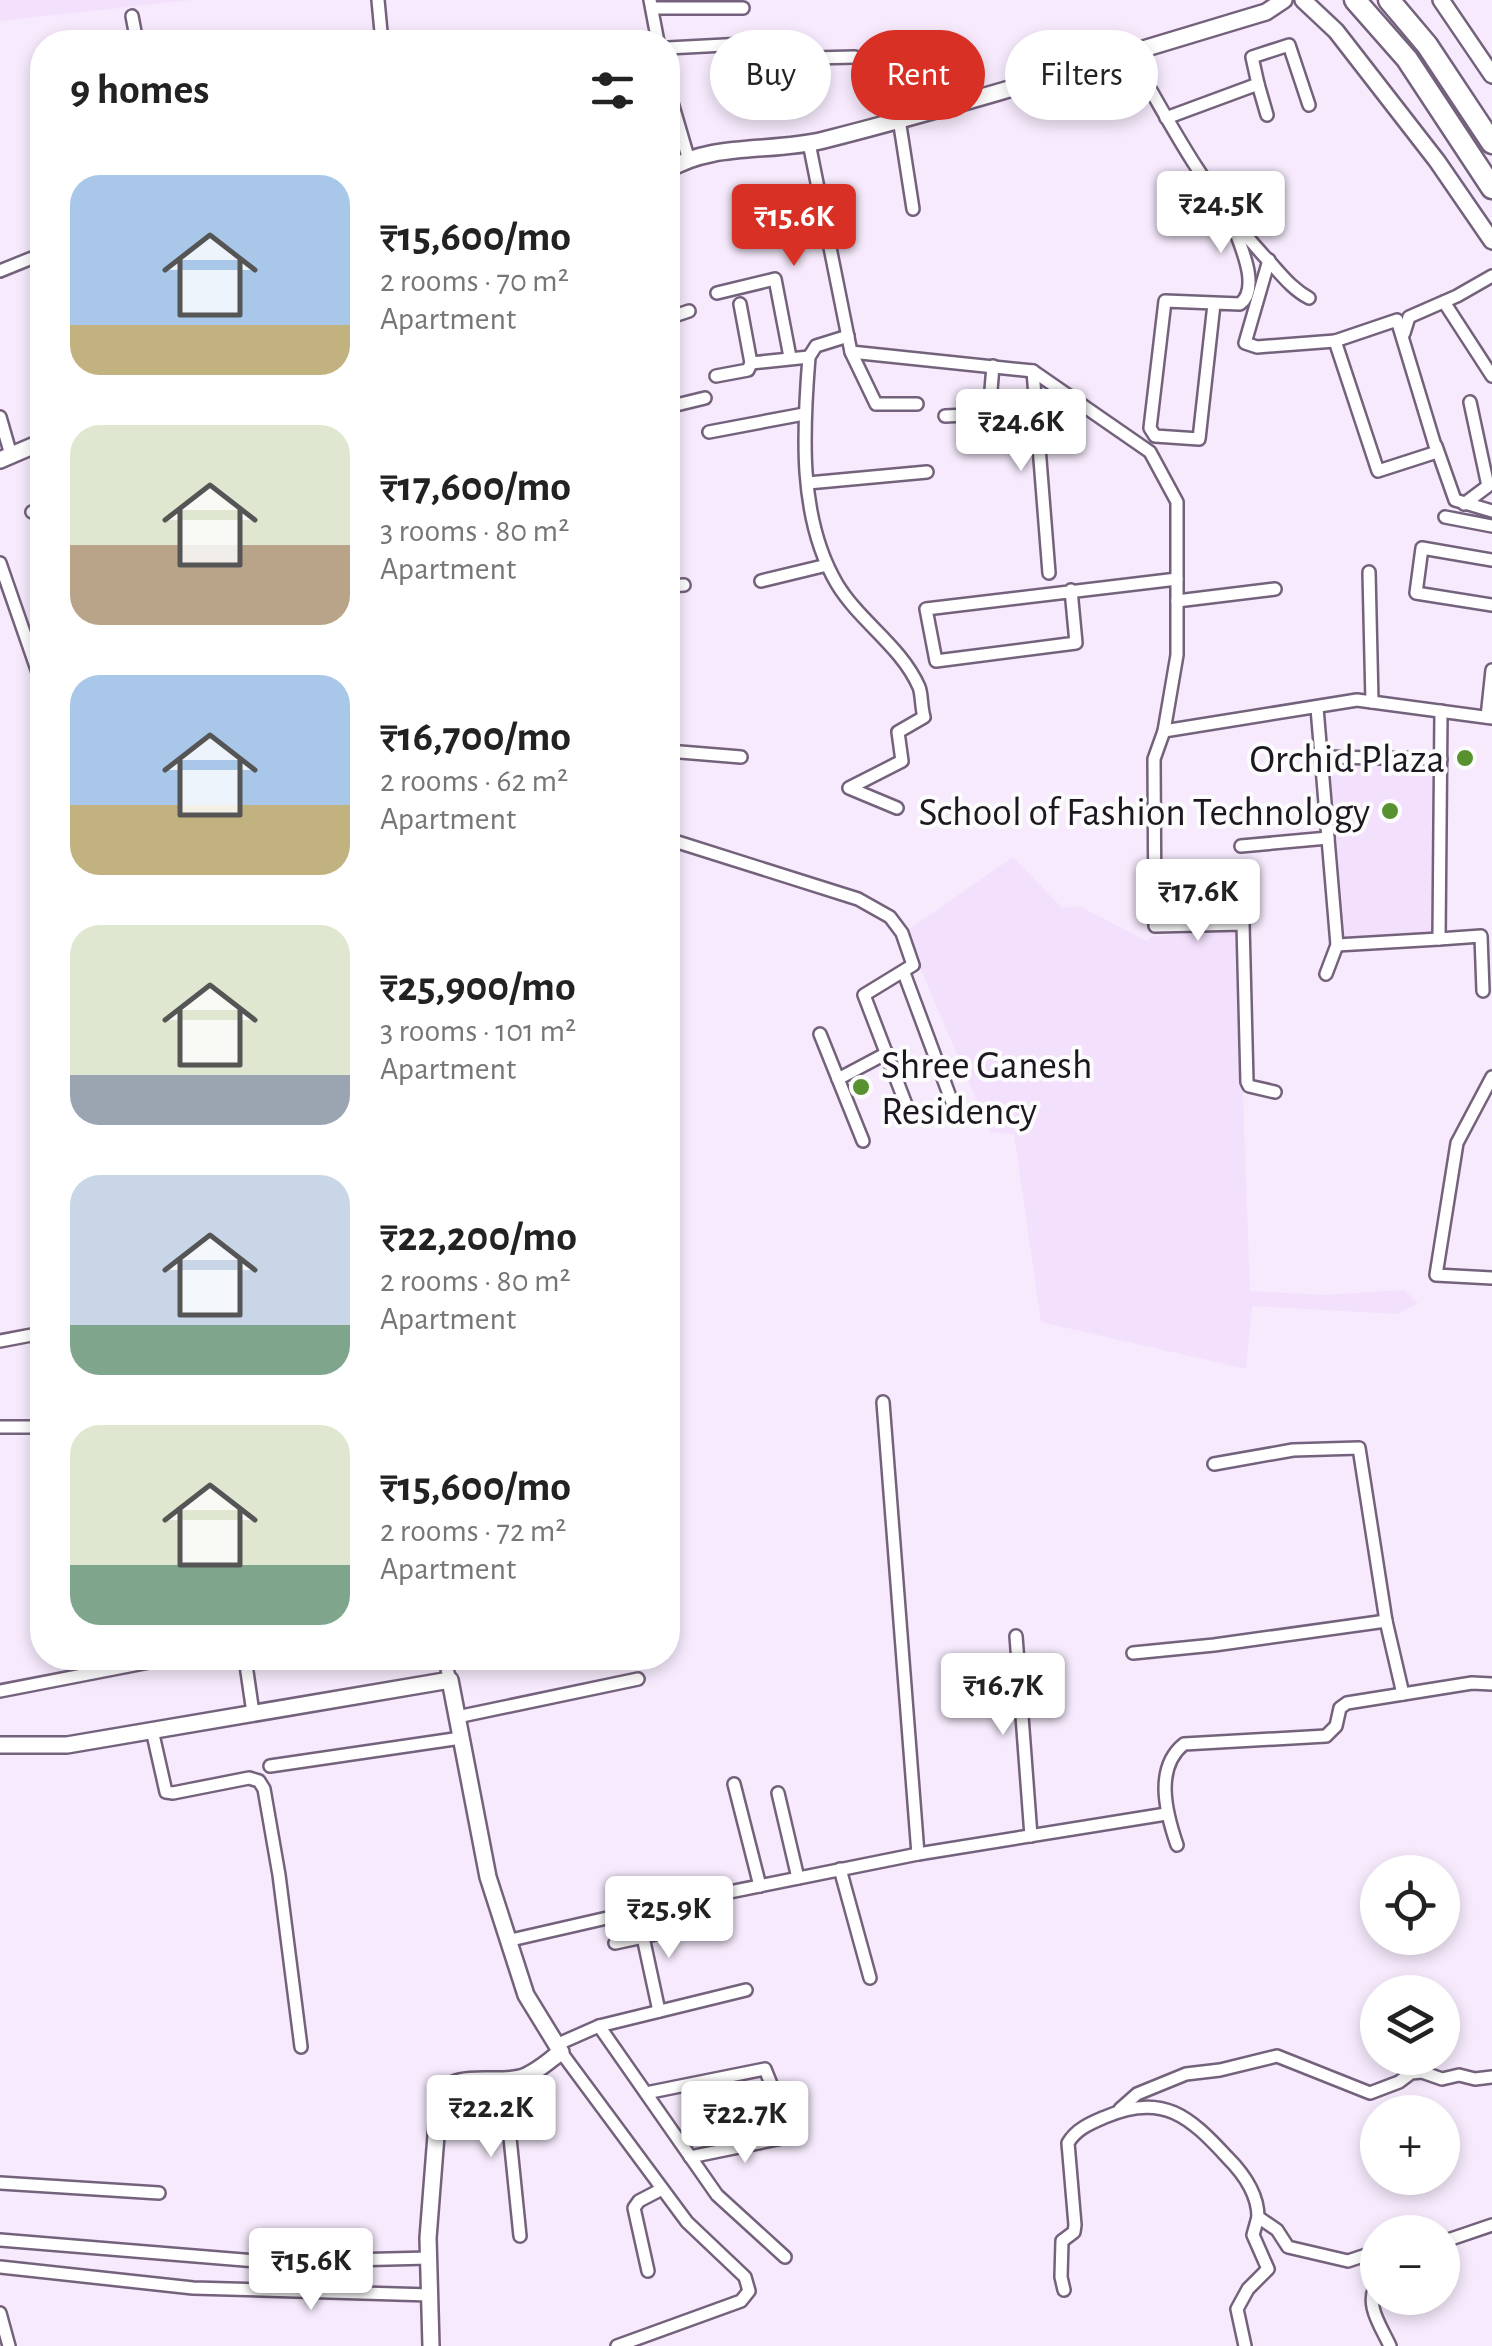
<!DOCTYPE html>
<html lang="en">
<head>
<meta charset="utf-8">
<style>
	:root { --surface:#fff; --page:#f2f2f2; --text:#222; --muted:#767676; --accent:#d93025 }
	body { margin:0; font-family:"Alegreya Sans",sans-serif; background:var(--page); color:var(--text); height:100vh; display:flex; flex-direction:column; font-size:38px; white-space:nowrap }
	* { box-sizing:border-box; margin:0 }
	p { font-size:32px; color:var(--muted) }
	.icon { flex:none; width:55px; height:55px; fill:none; stroke:currentColor; stroke-width:2; stroke-linecap:round; stroke-linejoin:round }
	.map { position:relative; flex:1; overflow:hidden }
	.side { position:absolute; left:30px; top:30px; width:650px; height:1640px; display:flex; flex-direction:column; background:var(--surface); border-radius:40px; box-shadow:0 5px 15px #0003 }
	.side>* { flex:none }
	.banner { position:absolute; left:710px; top:30px; width:630px; height:90px; display:flex; gap:20px }
	.buttons { position:absolute; left:1360px; top:1855px; display:grid; gap:20px }
	.buttons a { display:grid; place-items:center; width:100px; height:100px; border-radius:50%; background:var(--surface); box-shadow:0 5px 15px #0003; font-size:50px }
	.price { position:absolute; translate:-50% -85px; padding:0 22px; border-radius:10px; background:#fff; color:#222; font-size:32px; line-height:65px; filter:drop-shadow(0 2px 5px #0008) }
	.price::after { content:''; position:absolute; left:50%; top:60px; width:30px; height:22px; margin-left:-15px; background:inherit; clip-path:polygon(0 0,100% 0,50% 100%) }
	.price.selected { background:var(--accent); color:#fff }
	ul { padding:0; list-style:none }
	li { display:flex; align-items:center; gap:30px; height:250px; padding:0 40px }
	li span { display:grid; place-items:center; flex:none; width:280px; height:200px; border-radius:30px; color:#555 }
	li>.icon { margin-inline-start:auto }
	span .icon { width:120px; height:120px; fill:#fffc; stroke-width:1 }
	li b { font-size:42px }
	h2 { display:flex; justify-content:space-between; align-items:center; height:120px; padding:0 40px; font-size:42px }
	.pill { padding:0 35px; border-radius:45px; background:var(--surface); box-shadow:0 5px 15px #0003; font-size:35px; line-height:90px }
	.pill.selected { background:var(--accent); color:#fff }
	.map>svg:first-child { display:block }
	.built { fill:#f3e0fd }
	.lines { fill:none; stroke-linecap:round; stroke-linejoin:round }
	.street-casing { stroke:#74627c; stroke-width:16 }
	.secondary-casing { stroke:#74627c; stroke-width:20 }
	.highway-casing { stroke:#74627c; stroke-width:25 }
	.street { stroke:#fff; stroke-width:11 }
	.secondary { stroke:#fff; stroke-width:15 }
	.highway { stroke:#fff; stroke-width:20 }
	.poi-dot { fill:#589230; stroke:#fcfcfc; stroke-width:4 }
	.labels { text-anchor:middle; stroke-width:8; stroke-linejoin:round; paint-order:stroke }
	.poi-label { font-size:40px; fill:#1e1721; stroke:#fcfcfc; text-anchor:end }
</style>
</head>
<body>
<div class="map">
<svg width="1492" height="2346" viewBox="0 0 1492 2346">
	<rect width="100%" height="100%" fill="#f6eafc"/>
	<g class="built">
		<path d="M0 0H192L0 21Z"/>
		<path d="M1326 753 1432 754 1434 947 1341 950Z"/>
		<path d="M1013 857 1062 908 1079 906 1147 941 1150 937 1237 929 1250 1291 1322 1295 1404 1290 1418 1303 1398 1314 1252 1306 1246 1369 1041 1322 1014 1134 990 1132 905 932Z"/>
	</g>
	<g class="lines">
		<defs>
			<g id="street">
				<path d="M378 0 381 32"/>
				<path d="M650 0 658 42"/>
				<path d="M652 8H743"/>
				<path d="M132 16 137 42"/>
				<path d="M924 38 927 112"/>
				<path d="M668 48 762 43 769 59 855 57"/>
				<path d="M1130 53C1170 125 1208 195 1264 256 1279 271 1290 288 1309 298"/>
				<path d="M1258 84 1252 57 1289 45 1309 105"/>
				<path d="M668 89 688 157"/>
				<path d="M1166 118 1258 84 1267 115"/>
				<path d="M899 119 913 209"/>
				<path d="M809 143 851 352 1033 371 1150 452 1177 502V655L1164 731 1154 759 1155 926 1243 924 1247 1082 1249 1086 1275 1092"/>
				<path d="M1269 260 1245 343 1257 347 1335 341"/>
				<path d="M0 271 32 258"/>
				<path d="M717 293 775 279 790 357"/>
				<path d="M1444 302 1492 376"/>
				<path d="M740 304 751 363 809 357"/>
				<path d="M1214 304 1199 439 1155 436 1150 428 1165 301 1240 304C1262 287 1238 241 1231 219"/>
				<path d="M668 318 689 311"/>
				<path d="M1397 320 1437 452 1378 471 1335 341Z"/>
				<path d="M1404 333 1409 317 1457 296 1492 276"/>
				<path d="M848 336 816 346 809 357C803 431 798 518 837 584 860 622 901 646 919 687 922 694 921 707 924 717L898 732 902 761 849 788 897 808"/>
				<path d="M851 352 876 404H917"/>
				<path d="M1033 371 1049 573"/>
				<path d="M716 376 748 370 751 363"/>
				<path d="M668 407 705 398"/>
				<path d="M945 416 989 414 993 366"/>
				<path d="M0 417 11 455"/>
				<path d="M709 432 804 414"/>
				<path d="M1436 446 1455 500 1492 511"/>
				<path d="M808 483 927 472"/>
				<path d="M1464 504 1488 486 1470 402"/>
				<path d="M32 512 42 509"/>
				<path d="M1445 517 1492 526"/>
				<path d="M1492 560 1422 548 1416 593 1492 605"/>
				<path d="M0 563 42 684"/>
				<path d="M1369 572 1372 702"/>
				<path d="M761 581 827 565"/>
				<path d="M668 586 684 585"/>
				<path d="M1071 590 1076 643 936 661 926 609 1177 579"/>
				<path d="M1177 601 1275 589"/>
				<path d="M1317 708 1337 945 1326 974"/>
				<path d="M1441 711 1439 939 1481 936 1483 991"/>
				<path d="M1487 717 1492 670"/>
				<path d="M1164 731 1357 700 1492 718"/>
				<path d="M668 751 741 757"/>
				<path d="M1322 757 1441 759"/>
				<path d="M668 839 858 899 890 917 902 933 913 965 864 995 910 1115"/>
				<path d="M1241 846 1328 838"/>
				<path d="M1337 945 1439 939"/>
				<path d="M904 973 956 1113"/>
				<path d="M820 1034 863 1141"/>
				<path d="M1492 1077 1457 1143 1436 1275 1492 1278"/>
				<path d="M838 1079 887 1053"/>
				<path d="M0 1341 42 1333"/>
				<path d="M883 1402 918 1854"/>
				<path d="M0 1427H42"/>
				<path d="M1214 1464 1293 1450 1359 1448 1386 1621 1403 1694"/>
				<path d="M1016 1636 1031 1836"/>
				<path d="M1133 1653 1214 1645 1386 1621"/>
				<path d="M245 1658 253 1713"/>
				<path d="M444 1658 450 1680"/>
				<path d="M0 1691 170 1658"/>
				<path d="M457 1717 638 1679"/>
				<path d="M152 1730 166 1792 173 1793 249 1778 259 1781 264 1789 279 1875 301 2047"/>
				<path d="M270 1766 461 1738"/>
				<path d="M734 1784 760 1886"/>
				<path d="M778 1793 798 1878"/>
				<path d="M1177 1845C1166 1813 1154 1768 1184 1744L1326 1736 1336 1726 1340 1708 1347 1703 1472 1683 1492 1684"/>
				<path d="M840 1869 870 1978"/>
				<path d="M511 1940 655 1907 918 1854 1166 1814"/>
				<path d="M615 1943 643 1937"/>
				<path d="M659 2011 643 1937 700 1923"/>
				<path d="M599 2026 717 2195 785 2257"/>
				<path d="M556 2045 599 2026 746 1990"/>
				<path d="M561 2052 687 2222 745 2277 749 2291 741 2301 617 2346"/>
				<path d="M504 2079 520 2236"/>
				<path d="M646 2093 765 2069 792 2136 690 2157"/>
				<path d="M1120 2109 1137 2094 1186 2074 1220 2070 1277 2056 1370 2093 1399 2082 1411 2073 1422 2072 1442 2079 1459 2075 1475 2079 1492 2077"/>
				<path d="M0 2183 159 2193"/>
				<path d="M0 2240 268 2262 429 2258"/>
				<path d="M1442 2242 1492 2225"/>
				<path d="M0 2267 193 2288 430 2295"/>
				<path d="M648 2271 634 2208 639 2201 662 2189"/>
				<path d="M1378 2282C1363 2303 1381 2326 1390 2346"/>
				<path d="M1064 2290 1061 2277 1062 2241 1074 2232 1075 2225 1068 2143C1076 2129 1091 2123 1105 2117 1163 2092 1190 2117 1227 2157 1243 2173 1258 2194 1258 2217L1277 2230 1288 2247 1348 2261 1378 2251"/>
				<path d="M0 2313 9 2346"/>
				<path d="M1245 2346 1237 2309 1248 2289 1268 2269 1253 2235 1258 2217"/>
			</g>
			<g id="secondary">
				<path d="M1303 0 1336 31 1437 161 1492 241"/>
				<path d="M1441 0 1492 75"/>
				<path d="M668 170C712 142 773 153 824 140 973 102 1119 56 1266 12L1284 0"/>
				<path d="M0 460 42 442"/>
				<path d="M0 1745H67L450 1680 488 1877 526 1995 561 2052C548 2061 535 2074 520 2078 494 2085 454 2070 439 2097L428 2238 431 2346"/>
			</g>
			<g id="highway">
				<path d="M1355 0 1407 59 1492 188"/>
				<path d="M1389 0 1427 45 1492 143"/>
			</g>
		</defs>
		<use href="#street" class="street-casing"/>
		<use href="#secondary" class="secondary-casing"/>
		<use href="#highway" class="highway-casing"/>
		<use href="#street" class="street"/>
		<use href="#secondary" class="secondary"/>
		<use href="#highway" class="highway"/>
	</g>
	<g class="poi-dot">
		<circle cx="1465" cy="758" r="10"/>
		<circle cx="1390" cy="811" r="10"/>
		<circle cx="861" cy="1087" r="10"/>
	</g>
	<g class="labels">
		<g class="poi-label">
			<text x="1445" y="772">Orchid Plaza</text>
			<text x="1370" y="825">School of Fashion Technology</text>
			<text x="881" y="1078" text-anchor="start">Shree Ganesh<tspan x="881" dy="46">Residency</tspan></text>
		</g>
	</g>
</svg>
<div class="buttons">
<a><svg class="icon" aria-label="locate" viewBox="0 0 24 24"><circle cx="12" cy="12" r="6"/><path d="M12 2v4M12 18v4M2 12h4M18 12h4"/></svg></a>
<a><svg class="icon" aria-label="layers" viewBox="0 0 24 24"><path d="M12 4l9 5-9 5-9-5zM3 14l9 5 9-5"/></svg></a>
<a>+</a>
<a>−</a>
</div>
<b class="price" style="left:1221px;top:256px">₹24.5K</b>
<b class="price selected" style="left:794px;top:269px">₹15.6K</b>
<b class="price" style="left:1021px;top:474px">₹24.6K</b>
<b class="price" style="left:1198px;top:944px">₹17.6K</b>
<b class="price" style="left:1003px;top:1738px">₹16.7K</b>
<b class="price" style="left:669px;top:1961px">₹25.9K</b>
<b class="price" style="left:491px;top:2160px">₹22.2K</b>
<b class="price" style="left:745px;top:2166px">₹22.7K</b>
<b class="price" style="left:311px;top:2313px">₹15.6K</b>
<div class="banner">
<a class="pill">Buy</a>
<a class="pill selected">Rent</a>
<a class="pill">Filters</a>
</div>
<section class="side">
<h2>9 homes<svg class="icon" aria-label="filters" viewBox="0 0 24 24"><path d="M4 7h16M4 17h16"/><circle cx="9" cy="7" r="2"/><circle cx="15" cy="17" r="2"/></svg></h2>
<ul>
<li><span style="background:linear-gradient(#a9c7e8 75%,#c2b280 0)"><svg class="icon" aria-label="home" viewBox="0 0 24 24"><path d="M3 11l9-7 9 7M6 9v11h12V9"/></svg></span><div><b>₹15,600/mo</b><p>2 rooms · 70 m²</p><p>Apartment</p></div></li>
<li><span style="background:linear-gradient(#dfe7d0 60%,#b9a48a 0)"><svg class="icon" aria-label="home" viewBox="0 0 24 24"><path d="M3 11l9-7 9 7M6 9v11h12V9"/></svg></span><div><b>₹17,600/mo</b><p>3 rooms · 80 m²</p><p>Apartment</p></div></li>
<li><span style="background:linear-gradient(#a9c7e8 65%,#c2b280 0)"><svg class="icon" aria-label="home" viewBox="0 0 24 24"><path d="M3 11l9-7 9 7M6 9v11h12V9"/></svg></span><div><b>₹16,700/mo</b><p>2 rooms · 62 m²</p><p>Apartment</p></div></li>
<li><span style="background:linear-gradient(#dfe7d0 75%,#9aa5b1 0)"><svg class="icon" aria-label="home" viewBox="0 0 24 24"><path d="M3 11l9-7 9 7M6 9v11h12V9"/></svg></span><div><b>₹25,900/mo</b><p>3 rooms · 101 m²</p><p>Apartment</p></div></li>
<li><span style="background:linear-gradient(#c9d6e8 75%,#7fa58c 0)"><svg class="icon" aria-label="home" viewBox="0 0 24 24"><path d="M3 11l9-7 9 7M6 9v11h12V9"/></svg></span><div><b>₹22,200/mo</b><p>2 rooms · 80 m²</p><p>Apartment</p></div></li>
<li><span style="background:linear-gradient(#dfe7d0 70%,#7fa58c 0)"><svg class="icon" aria-label="home" viewBox="0 0 24 24"><path d="M3 11l9-7 9 7M6 9v11h12V9"/></svg></span><div><b>₹15,600/mo</b><p>2 rooms · 72 m²</p><p>Apartment</p></div></li>
</ul>
</section>
</div>
</body>
</html>
